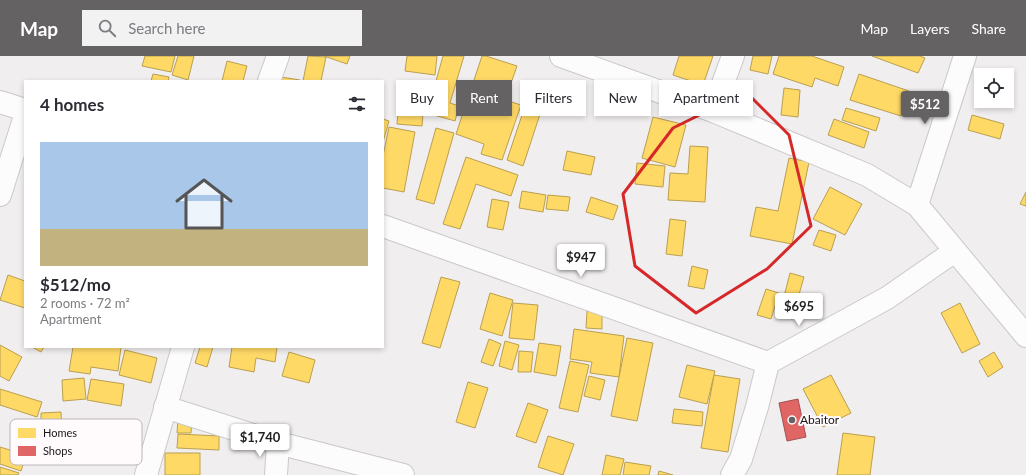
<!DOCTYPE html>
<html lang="en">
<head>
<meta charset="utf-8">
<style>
	:root { --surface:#fff; --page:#f2f2f3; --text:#2b2b33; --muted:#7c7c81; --line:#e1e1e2; --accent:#656263 }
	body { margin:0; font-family:Lato,sans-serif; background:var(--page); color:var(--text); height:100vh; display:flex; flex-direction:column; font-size:15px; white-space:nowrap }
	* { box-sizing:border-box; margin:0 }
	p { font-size:13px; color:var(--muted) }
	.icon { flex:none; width:22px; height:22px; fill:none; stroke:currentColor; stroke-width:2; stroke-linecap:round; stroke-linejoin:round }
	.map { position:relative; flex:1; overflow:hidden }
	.panel { position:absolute; left:24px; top:24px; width:360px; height:268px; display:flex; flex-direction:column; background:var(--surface); border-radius:0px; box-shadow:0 2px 6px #0003 }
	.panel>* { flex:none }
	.top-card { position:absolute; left:396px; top:24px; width:380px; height:36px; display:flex; gap:8px }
	.controls { position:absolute; left:974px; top:12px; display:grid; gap:8px }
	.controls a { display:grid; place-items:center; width:40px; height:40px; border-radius:0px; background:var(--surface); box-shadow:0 2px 6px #0003; font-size:20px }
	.price { position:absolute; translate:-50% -34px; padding:0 9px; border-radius:4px; background:#fff; color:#222; font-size:13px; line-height:26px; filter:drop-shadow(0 1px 2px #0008) }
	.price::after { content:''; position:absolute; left:50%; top:24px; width:12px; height:9px; margin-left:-6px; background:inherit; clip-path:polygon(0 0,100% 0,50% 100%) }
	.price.on { background:var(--accent); color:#fff }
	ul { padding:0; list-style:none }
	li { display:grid; align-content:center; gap:8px; height:212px; padding:0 16px }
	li+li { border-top:1px solid var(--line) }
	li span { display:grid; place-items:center; height:124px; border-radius:0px; color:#555 }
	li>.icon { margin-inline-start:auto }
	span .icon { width:72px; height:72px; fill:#fffc; stroke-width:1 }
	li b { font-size:17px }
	h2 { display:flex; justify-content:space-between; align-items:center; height:48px; padding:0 16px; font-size:17px }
	.tag { padding:0 14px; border-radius:0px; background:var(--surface); box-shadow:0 2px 6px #0003; font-size:14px; line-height:36px }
	.tag.on { background:var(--accent); color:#fff }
	header { display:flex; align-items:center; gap:24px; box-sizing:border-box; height:56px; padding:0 20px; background:var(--accent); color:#fff }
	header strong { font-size:19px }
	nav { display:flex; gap:22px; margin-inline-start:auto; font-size:14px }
	.search { width:280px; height:36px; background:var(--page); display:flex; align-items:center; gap:10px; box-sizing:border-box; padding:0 14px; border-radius:0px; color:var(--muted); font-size:15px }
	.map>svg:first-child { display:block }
	.homes { fill:#ffd966; stroke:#ba9f4f }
	.shops { fill:#e06666; stroke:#a44e4f }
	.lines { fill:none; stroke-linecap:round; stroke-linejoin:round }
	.minor-casing { stroke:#cac8c9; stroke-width:24 }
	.minor { stroke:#fdfcfd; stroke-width:22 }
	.marked { fill:none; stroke:#d62828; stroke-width:3; stroke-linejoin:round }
	.poi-dot { fill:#656263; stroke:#fffafc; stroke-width:1.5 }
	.labels { text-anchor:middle; stroke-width:4; stroke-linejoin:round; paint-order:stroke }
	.poi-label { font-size:12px; fill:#191718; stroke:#fffafc; text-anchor:start }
	.key { fill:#fffafc; stroke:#bab6b8; stroke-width:1 }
	.key-label { font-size:11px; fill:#191718 }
</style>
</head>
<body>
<header>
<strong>Map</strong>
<div class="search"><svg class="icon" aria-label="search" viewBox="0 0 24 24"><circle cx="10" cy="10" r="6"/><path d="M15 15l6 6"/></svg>Search here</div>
<nav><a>Map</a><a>Layers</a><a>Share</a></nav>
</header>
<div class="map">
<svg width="1026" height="419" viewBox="0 0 1026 419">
	<rect width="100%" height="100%" fill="#f1eeef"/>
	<g class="homes">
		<path d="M145 0H175L171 16 142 10Z"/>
		<path d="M178 0H194L188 24 172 19Z"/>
		<path d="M308 0 326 1 321 25H303Z"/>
		<path d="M324 0H350L347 8Z"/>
		<path d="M407 0H437L435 19 405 15Z"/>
		<path d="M443 0H464L450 47 459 50 455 65 427 57Z"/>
		<path d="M482 0H486L517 10 505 44 521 49 502 104 481 98 484 88 456 78Z"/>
		<path d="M679 0H713L703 29 673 19Z"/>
		<path d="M753 0H772L768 18 750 14Z"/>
		<path d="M779 0H812L844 11 838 30 815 22 812 31 773 18Z"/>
		<path d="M872 0H920L925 2 918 17Z"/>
		<path d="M227 5 247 10 243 25H222Z"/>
		<path d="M153 18 169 21 168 25H151Z"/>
		<path d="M859 18 909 35 901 60 850 44Z"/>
		<path d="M281 21 300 24 299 25H281Z"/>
		<path d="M400 32 425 33 422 70 397 68Z"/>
		<path d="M784 32 800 34 798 61 781 59Z"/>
		<path d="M527 44 543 49 523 110 507 104Z"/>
		<path d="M846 52 880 62 876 75 842 64Z"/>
		<path d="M972 59 1004 68 1000 83 968 74Z"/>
		<path d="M653 61 686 69 675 111 642 102Z"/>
		<path d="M383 63 389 65 383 86Z"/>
		<path d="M834 63 869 76 864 92 828 79Z"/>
		<path d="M389 71 415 76 404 136 383 132V100Z"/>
		<path d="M436 72 454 77 434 148 416 143Z"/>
		<path d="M690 90 708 91 705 146 668 144 670 117 688 118Z"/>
		<path d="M567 95 595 101 591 119 563 114Z"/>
		<path d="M466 101 518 119 511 140 476 128 460 173 443 168Z"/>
		<path d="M789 102 809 106 792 188 750 180 756 151 778 155Z"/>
		<path d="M637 107 665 110 663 131 635 128Z"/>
		<path d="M830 131 862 148 845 179 813 163Z"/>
		<path d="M522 135 546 139 543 156 519 152Z"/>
		<path d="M1026 136V150L1020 148Z"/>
		<path d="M548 139 570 141 568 155 546 153Z"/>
		<path d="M591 141 618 150 613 164 586 156Z"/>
		<path d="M492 143 509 146 503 174 487 171Z"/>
		<path d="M670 163 686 165 682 200 666 198Z"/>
		<path d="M819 174 836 179 831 195 813 189Z"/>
		<path d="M692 210 708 214 704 233 688 230Z"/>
		<path d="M790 217 804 221 792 263 779 260Z"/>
		<path d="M8 219 25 225V252L0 244Z"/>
		<path d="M441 221 460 226 440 292 422 287Z"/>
		<path d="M766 233 779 237 771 263 757 259Z"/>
		<path d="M490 237 513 244 502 280 480 273Z"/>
		<path d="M513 247 538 249 534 284 509 282Z"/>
		<path d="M960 247 980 288 962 297 941 257Z"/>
		<path d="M587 255 602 256V273L586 272Z"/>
		<path d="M574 273 624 280 619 321 590 317 592 306 570 303Z"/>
		<path d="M627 282 653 287 637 365 611 360Z"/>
		<path d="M489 283 501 288 493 310 481 306Z"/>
		<path d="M505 285 519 289 512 314 499 310Z"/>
		<path d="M539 287 561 290 556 320 534 316Z"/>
		<path d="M0 289 22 301 9 325 0 320Z"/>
		<path d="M32 291H44L41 296Z"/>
		<path d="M73 291H121L118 315 91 311 90 318 69 315Z"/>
		<path d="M200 291H213L207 311 195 307Z"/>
		<path d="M232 291H277L275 306 256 302 254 316 229 311Z"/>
		<path d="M125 294 157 302 151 327 119 319Z"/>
		<path d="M519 295 533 296 531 316H518Z"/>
		<path d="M289 296 315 304 309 327 282 320Z"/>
		<path d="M994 296 1003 311 988 321 979 305Z"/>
		<path d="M570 305 589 309 578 356 559 352Z"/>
		<path d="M687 309 715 315 707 348 679 341Z"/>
		<path d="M714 319 740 323 728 396 701 392Z"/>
		<path d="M831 319 851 357 823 371 803 333Z"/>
		<path d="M589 320 605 324 600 344 584 340Z"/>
		<path d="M84 322 86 343 63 345 62 324Z"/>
		<path d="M91 323 124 328 121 350 87 344Z"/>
		<path d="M468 326 488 332 475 372 456 366Z"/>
		<path d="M0 333 42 346 37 361 0 349Z"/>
		<path d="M528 347 548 354 536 387 516 380Z"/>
		<path d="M674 353 703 356 702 370 672 367Z"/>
		<path d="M61 356 62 378 41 379V357Z"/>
		<path d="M178 362H192L191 377H177Z"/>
		<path d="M843 377 875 381 870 419H837Z"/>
		<path d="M178 378 219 380V394L177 392Z"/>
		<path d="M548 380 574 388 563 419 538 411Z"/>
		<path d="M0 391 26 399 21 415 0 408Z"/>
		<rect x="165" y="397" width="35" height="22"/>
		<path d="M606 399 624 403 620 419H602Z"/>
		<path d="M625 406 651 410 649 419H623Z"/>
		<path d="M0 411 19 417 18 419H0Z"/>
		<path d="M659 415 673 419H658Z"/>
	</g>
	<path class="shops" d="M798 343 806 381 787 385 779 347Z"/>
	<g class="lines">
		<defs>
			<g id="minor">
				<path d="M561 0 713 55 867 119 917 149 1026 280"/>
				<path d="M269 25 278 0"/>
				<path d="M0 46 25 54"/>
				<path d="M713 55 733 0"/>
				<path d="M0 139 25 60"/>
				<path d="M917 149 965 0"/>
				<path d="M383 170 768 307"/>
				<path d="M165 351 278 387 403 419"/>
				<path d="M146 419 183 291"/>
				<path d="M276 419 278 387"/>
				<path d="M732 419 741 403 757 351 768 307 887 242 955 195"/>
			</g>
		</defs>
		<use href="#minor" class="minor-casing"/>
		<use href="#minor" class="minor"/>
	</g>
	<path class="marked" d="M746 36 789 79 811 170 767 213 696 257 635 210 623 138 673 72Z"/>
	<circle class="poi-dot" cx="792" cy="364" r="4"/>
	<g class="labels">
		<g class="poi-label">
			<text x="800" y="368">Abaitor</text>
		</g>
	</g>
	<rect x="10" y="363" width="132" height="46" rx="6" class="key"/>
	<rect x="18" y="372" width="18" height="10" fill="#ffd966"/>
	<rect x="18" y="390" width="18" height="10" fill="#e06666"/>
	<g class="key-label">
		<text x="43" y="381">Homes</text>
		<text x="43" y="399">Shops</text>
	</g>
</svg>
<div class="controls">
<a><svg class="icon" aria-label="locate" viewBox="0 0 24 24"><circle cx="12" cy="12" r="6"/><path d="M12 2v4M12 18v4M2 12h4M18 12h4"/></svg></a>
</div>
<b class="price on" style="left:925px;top:69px">$512</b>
<b class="price" style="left:581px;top:222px">$947</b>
<b class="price" style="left:799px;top:271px">$695</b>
<b class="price" style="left:260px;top:402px">$1,740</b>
<div class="top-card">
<a class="tag">Buy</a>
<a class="tag on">Rent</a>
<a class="tag">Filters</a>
<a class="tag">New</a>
<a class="tag">Apartment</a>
</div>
<section class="panel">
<h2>4 homes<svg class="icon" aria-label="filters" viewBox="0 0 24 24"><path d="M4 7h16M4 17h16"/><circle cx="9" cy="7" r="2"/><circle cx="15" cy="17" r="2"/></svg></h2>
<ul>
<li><span style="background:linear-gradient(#a9c7e8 70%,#c2b280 0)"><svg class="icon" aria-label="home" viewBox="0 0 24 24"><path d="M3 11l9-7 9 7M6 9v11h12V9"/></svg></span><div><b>$512/mo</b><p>2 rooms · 72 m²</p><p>Apartment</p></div></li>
</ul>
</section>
</div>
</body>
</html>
